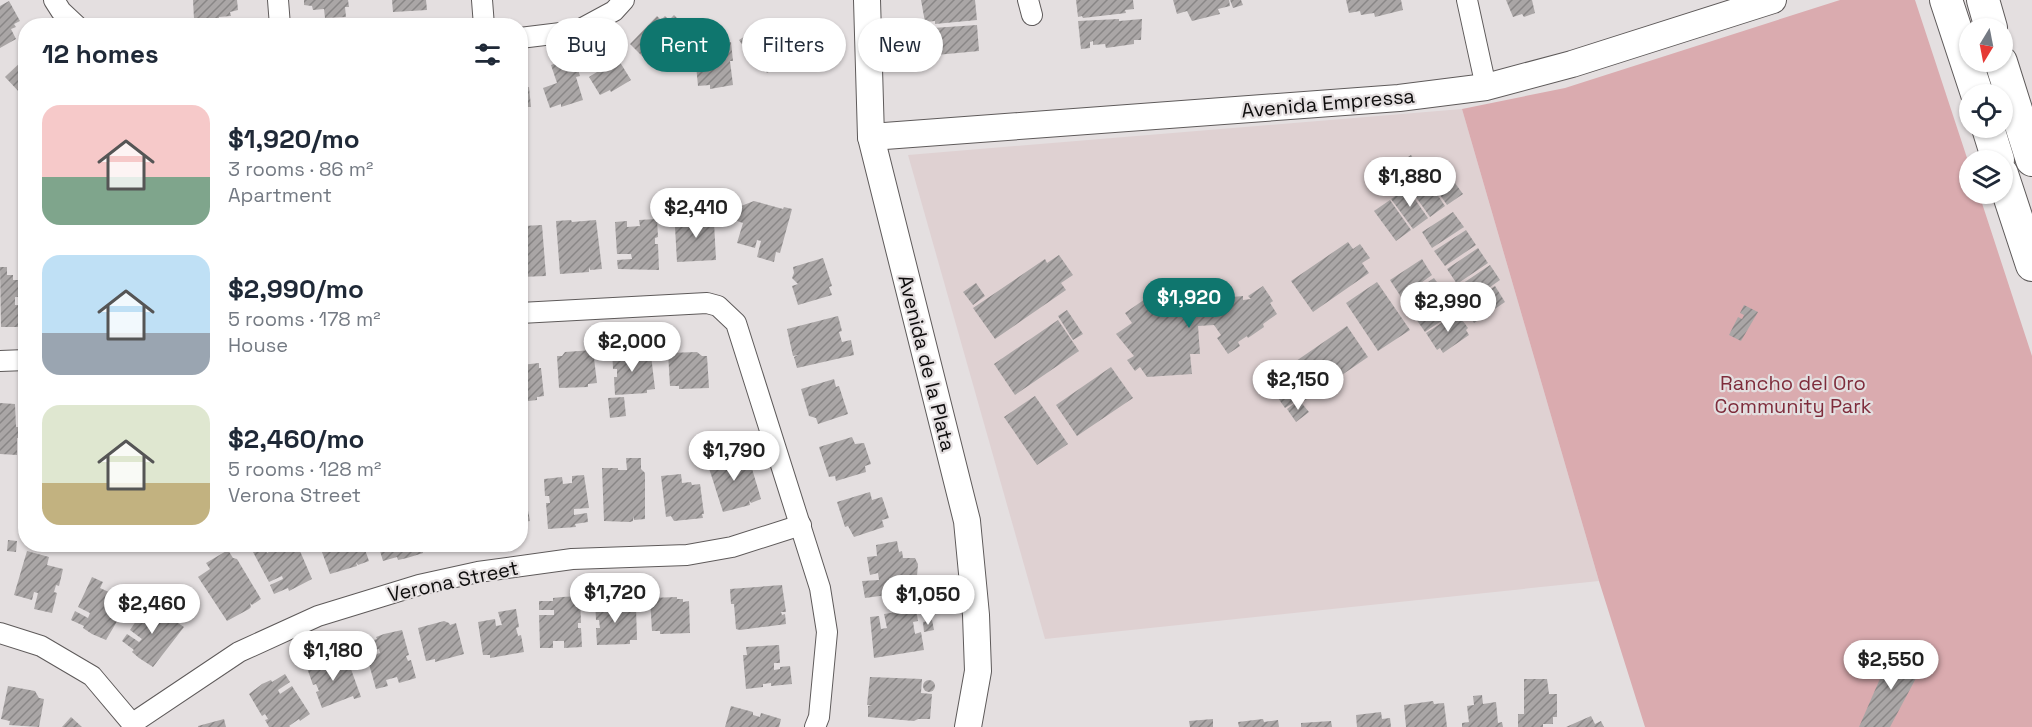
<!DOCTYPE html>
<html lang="en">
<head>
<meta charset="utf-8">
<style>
	:root { --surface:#fff; --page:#f2f2f3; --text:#1f2937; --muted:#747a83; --accent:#0f766e }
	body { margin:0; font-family:"Space Grotesk",sans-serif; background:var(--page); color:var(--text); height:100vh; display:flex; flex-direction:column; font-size:22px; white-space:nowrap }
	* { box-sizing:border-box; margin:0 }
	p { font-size:20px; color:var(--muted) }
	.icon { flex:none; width:33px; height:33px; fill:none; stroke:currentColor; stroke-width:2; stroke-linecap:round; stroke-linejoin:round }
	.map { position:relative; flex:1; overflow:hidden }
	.side { position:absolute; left:18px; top:18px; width:510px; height:534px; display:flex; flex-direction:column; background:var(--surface); border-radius:24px; box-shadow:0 2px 4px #0004 }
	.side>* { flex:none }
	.hud { position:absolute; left:546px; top:18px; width:570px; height:54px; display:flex; gap:12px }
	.needle { width:39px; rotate:190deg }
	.tools { position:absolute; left:1959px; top:18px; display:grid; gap:12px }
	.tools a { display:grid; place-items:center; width:54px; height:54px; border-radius:50%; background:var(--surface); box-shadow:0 2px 4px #0004; font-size:30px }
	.price { position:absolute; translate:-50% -51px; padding:0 14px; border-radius:21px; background:#fff; color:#222; font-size:20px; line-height:39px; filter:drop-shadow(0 2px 3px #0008) }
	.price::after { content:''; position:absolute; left:50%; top:36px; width:18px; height:14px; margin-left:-9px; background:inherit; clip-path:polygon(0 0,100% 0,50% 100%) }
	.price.current { background:var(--accent); color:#fff }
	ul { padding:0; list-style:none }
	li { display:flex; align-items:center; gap:18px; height:150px; padding:0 24px }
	li span { display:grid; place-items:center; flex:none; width:168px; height:120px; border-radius:18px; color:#555 }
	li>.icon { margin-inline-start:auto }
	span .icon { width:72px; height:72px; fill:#fffc; stroke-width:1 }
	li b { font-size:26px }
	h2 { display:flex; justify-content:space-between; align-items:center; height:72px; padding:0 24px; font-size:26px }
	.tag { padding:0 21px; border-radius:27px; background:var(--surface); box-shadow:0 2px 4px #0004; font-size:21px; line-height:54px }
	.tag.current { background:var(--accent); color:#fff }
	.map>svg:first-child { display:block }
	.built { fill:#dfd1d2 }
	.park { fill:#daabaf }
	.building { fill:url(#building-hatch) }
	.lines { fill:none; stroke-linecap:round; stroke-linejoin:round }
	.minor-casing { stroke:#5e5a5a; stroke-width:22 }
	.tertiary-casing { stroke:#5e5a5a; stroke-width:28 }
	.primary-casing { stroke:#5e5a5a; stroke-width:34 }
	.minor { stroke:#fff; stroke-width:20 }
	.tertiary { stroke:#fff; stroke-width:26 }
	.primary { stroke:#fff; stroke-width:32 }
	.labels { text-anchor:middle; stroke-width:4.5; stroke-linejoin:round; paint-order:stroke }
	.street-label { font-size:20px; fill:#0e0d0d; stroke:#e4dfe0 }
	.park-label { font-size:20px; fill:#7e2c3b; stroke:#e4dfe0 }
</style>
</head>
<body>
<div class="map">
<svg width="2032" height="727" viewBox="0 0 2032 727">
	<defs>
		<pattern id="building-hatch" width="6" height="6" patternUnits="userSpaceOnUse" patternTransform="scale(1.5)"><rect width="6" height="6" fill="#aaa6a6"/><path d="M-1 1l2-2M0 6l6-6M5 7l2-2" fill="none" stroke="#898686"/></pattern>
	</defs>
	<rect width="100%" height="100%" fill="#e4dfe0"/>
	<path class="built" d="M1462 109 1599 581 1045 639 908 155Z"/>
	<path class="park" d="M1840 0H1915L1969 164 1970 194H1979L2032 356V727H1645L1599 581 1462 109 1565 88Z"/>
	<g class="building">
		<path d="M193 0H237L238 10 230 12 231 16 219 17 220 26H199L198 19H194Z"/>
		<path d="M304 0H348L349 7H345L346 17 325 18 324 9 313 10 312 6 304 5Z"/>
		<path d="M392 0H426L427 10 393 12Z"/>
		<path d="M921 0H975L977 20 935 24V21L925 22Z"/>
		<path d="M1076 0H1133L1134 9 1125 10 1126 13 1083 18 1082 16 1078 17Z"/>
		<path d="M1173 0H1229L1230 6 1218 9 1220 14 1192 21 1187 11 1177 14Z"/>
		<path d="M1230 0H1241L1243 5 1233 8Z"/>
		<path d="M1346 0H1401L1403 10 1375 17 1374 13 1361 15 1360 11 1349 13Z"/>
		<path d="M1506 0H1532L1535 13 1524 17 1522 14 1513 17Z"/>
		<path d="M9 1 20 21 14 24 16 27 11 29 16 39 0 48V6Z"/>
		<path d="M674 15 689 30 652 66 630 44 657 16 661 20 665 16 669 20Z"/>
		<path d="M1119 19V21L1142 19 1141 40H1134V44L1106 48 1105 44 1093 45V41L1090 42V48L1081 49 1078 21Z"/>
		<path d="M977 25 979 51 936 55 933 39H934L933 28Z"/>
		<path d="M759 27 763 35 769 32 774 40 782 35 794 53 786 58 787 62 767 73 754 52 749 55 739 40Z"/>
		<path d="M612 41 621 57 618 59 631 80 611 92 610 90 600 95 589 77 597 72 592 63 597 60 593 53Z"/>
		<path d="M731 42 733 61H730L733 85 710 89V85L698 86 696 65H704L703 53H709L708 45Z"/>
		<path d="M26 53V93L24 91 21 94 5 77 23 60 20 57Z"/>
		<path d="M571 58V61L575 60 580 76 576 77 583 100 561 107V104L550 108 543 88 557 83 551 65Z"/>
		<path d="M529 87 531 107H520V88Z"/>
		<path d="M1411 155 1421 170 1390 192 1379 176Z"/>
		<path d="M1441 164 1463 194 1447 205 1426 175Z"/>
		<path d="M1424 175 1445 206 1430 217 1408 186Z"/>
		<path d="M1407 188 1428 218 1413 229 1391 199Z"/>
		<path d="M1390 200 1411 230 1396 241 1374 211Z"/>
		<path d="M754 201 783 209 784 207 792 209 780 253 776 252 774 262 757 257 761 241 757 240 755 248 737 243 743 223 737 221 741 206Z"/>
		<path d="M711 212V223L714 222 716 260 677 262 675 227 677 225 686 224V216H693V213Z"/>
		<path d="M1453 212 1464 227 1432 248 1422 232Z"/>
		<path d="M657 219 658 237 655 238V244H658L659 270 618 269 617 260 632 259 631 254H617L615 222 627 221V227L640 226 639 220Z"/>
		<path d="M571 220 572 222 596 220 602 269 590 270 589 267V272L560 274 556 221Z"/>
		<path d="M542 225 546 276 520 277V233H524V226Z"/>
		<path d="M1466 230 1476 245 1445 266 1434 251Z"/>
		<path d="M1348 242 1353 249 1360 244 1370 258 1362 263 1369 273 1313 312 1291 281Z"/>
		<path d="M1478 248 1488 263 1457 284 1447 269Z"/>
		<path d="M1059 255 1073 275 1061 283 1066 290 995 339 973 308 1045 259 1047 263Z"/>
		<path d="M823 258 832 286 829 287 832 295 798 305 792 286 798 284 792 278 794 273 793 267Z"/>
		<path d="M1422 259 1432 275 1401 297 1390 280Z"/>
		<path d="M1490 265 1500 280 1469 302 1459 286Z"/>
		<path d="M0 267H7V275H13V280H18V297H15V305H18L19 327H1Z"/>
		<path d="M1434 278 1445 294 1414 315 1403 299Z"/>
		<path d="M1377 282 1410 330 1378 351 1346 303Z"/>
		<path d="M976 283 985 296 973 305 963 292Z"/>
		<path d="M1263 286 1273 301 1270 303 1277 314 1263 324 1264 327 1248 338 1247 336 1238 342 1240 346 1228 354 1217 338 1221 335 1214 325 1198 326 1200 354H1190L1192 374 1147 377 1140 367 1135 371 1127 360 1134 356 1116 334 1132 323 1125 313 1161 288 1167 297 1174 292 1180 301 1211 298 1212 302 1222 301 1221 298 1243 296V300L1251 299 1248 296Z"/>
		<path d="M1495 286 1505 302 1474 323 1464 307Z"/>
		<path d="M1445 295 1456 311 1425 332 1414 316Z"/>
		<path d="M1744 305 1758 312 1741 341 1729 335 1738 317 1742 319 1744 315 1740 313Z"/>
		<path d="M1067 310 1083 334 1073 340 1058 316Z"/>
		<path d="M1457 313 1468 328 1466 330 1469 335 1443 353 1440 348 1437 350 1426 333Z"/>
		<path d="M838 316 842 331 839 332 842 342 851 340 854 355 797 368 794 357 798 355 793 356 787 329Z"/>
		<path d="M1058 320 1079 351 1015 395 994 364Z"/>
		<path d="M1347 326 1368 357 1304 401 1283 370Z"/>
		<path d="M629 348V364H634V356L651 355 655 389 647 390V393L615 395 614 377H617V369H613L612 349Z"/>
		<path d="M593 350 597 383 588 384V387L559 388 557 356H562L565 352Z"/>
		<path d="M697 352 702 356H707L709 388 679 389V386H670L668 353Z"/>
		<path d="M539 363V368H541L544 396 537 397V400L520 402 521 365Z"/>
		<path d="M1111 367 1133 398 1077 436 1056 405Z"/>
		<path d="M1285 374 1301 398 1285 408 1269 385Z"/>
		<path d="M834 379 836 387 839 386 848 414 818 424 816 418 809 416 801 389Z"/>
		<path d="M1035 396 1068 444 1037 465 1004 417Z"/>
		<path d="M624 397 626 416 610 418 608 398Z"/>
		<path d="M1299 400 1309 412 1296 422 1287 409Z"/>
		<path d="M0 403 15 404 16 427H21V438H17V455L0 454Z"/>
		<path d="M852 437 855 444 864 443 871 464 865 466 866 472 836 481 835 476 829 477 819 447Z"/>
		<path d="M747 452 761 499 751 503 749 500 750 505 723 512 707 462Z"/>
		<path d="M626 458H641V469L645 473V519L634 520 633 516V521L630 522 604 521 602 468H618V470H627Z"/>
		<path d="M681 474 682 483 691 482 692 485 700 484 704 514H702L703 518 674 521 671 516 666 517 661 476Z"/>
		<path d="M584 475 589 508 574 509V515L587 513 588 522 575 524 576 527 548 529 546 503H550L549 496H545L544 479 562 477 563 484 572 483V476Z"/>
		<path d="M524 489 530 521 524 522V527L520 528V490Z"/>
		<path d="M870 492 872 500 882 497 889 518 882 520 884 527 854 537 848 526 845 527 837 502Z"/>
		<path d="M8 540 17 541 16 552 7 551Z"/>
		<path d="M897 541 899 552 902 551 903 558H915L918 564 917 576 909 577 911 591 895 594 894 591 886 592 887 595 865 598 862 581 879 580 878 573 870 575 867 557 877 556 876 545Z"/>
		<path d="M277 544H297L312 579 289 591 288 588 274 594 270 585 283 579 282 576 269 582 253 552 264 547 267 553 278 547Z"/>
		<path d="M319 544H363L369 561 358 565 356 562 357 566 330 574Z"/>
		<path d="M378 544H421L423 553 407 558 398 560 397 557 383 561Z"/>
		<path d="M228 550 233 558 237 559 261 599 252 605 250 603 251 607 249 609 227 621 198 577 210 569 206 563Z"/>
		<path d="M27 551 49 557 47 565 63 569 59 586 56 585 54 592 57 593 52 613 34 609 38 593 34 592 32 600 14 595Z"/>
		<path d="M92 577 103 582 100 588 111 593 114 588 130 595 121 612 119 611 116 616 119 618 106 640 92 634 83 628 84 626 71 620 75 611 88 618 90 613 78 607Z"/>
		<path d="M782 585 786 612H781L782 615 785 614 786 624 740 630 736 629 734 604H731L730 589Z"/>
		<path d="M580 596 581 623H578V628H581L582 647 564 648V641H553V648H540L539 615H554V610H539V601H553V598L562 597Z"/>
		<path d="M677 597V599H683V602L689 601 690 633 660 634V631H652L650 598Z"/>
		<path d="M612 599V613L615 615H618L617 607H636L637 640H630V644L597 645 596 628H600L599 620H596L595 600Z"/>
		<path d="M149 602 159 609 155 615 165 622 169 617 184 627 153 667 139 658 132 652 134 650 122 641 127 634 139 642 142 639 130 630Z"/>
		<path d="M516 609 519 627 516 628 518 636 521 635 524 652 490 658V655H483L478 622 495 619 496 626 502 625 498 612Z"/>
		<path d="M916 609 918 621 913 622 915 634 921 632 924 650 874 658 870 617 879 616 881 629 887 628 884 614Z"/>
		<path d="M932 620 934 630 924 632 923 622Z"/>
		<path d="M444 621 449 623 450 625 456 623 464 654 435 662V659L426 661 418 628Z"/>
		<path d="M402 630 409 655 406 656 408 661 411 660 416 678 399 683 397 677 386 680 388 686 376 689 367 657 380 653 379 649 366 652 364 643 377 639 376 637 384 634Z"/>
		<path d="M779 645 780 663H774V670L780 669V667L790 666 792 684 771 686V683L763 684V687L746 689 743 655H747L746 647Z"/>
		<path d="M1892 651 1924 663 1890 727H1859Z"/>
		<path d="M323 658 326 667 347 658 361 697 354 699 353 696 322 708 316 692 319 691 316 684 313 685 306 665Z"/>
		<path d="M285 674 290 682 278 690 280 694 292 686 310 714 300 721 299 719 289 726 290 727H269L265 720 268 719 265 714 262 716 249 694 262 684 271 680 272 682Z"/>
		<path d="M870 677 922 679 921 693 932 694 930 719H918L914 721 868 717V706L872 705H867Z"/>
		<path d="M1524 679H1547L1549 694H1557V717H1553V724H1543V727H1518V714H1524Z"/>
		<circle cx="929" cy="686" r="6"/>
		<path d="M8 686 35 691 39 698 44 699 39 727 9 725 10 721 1 719Z"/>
		<path d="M1482 695 1483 704 1496 702 1498 723 1502 722 1503 727H1462V723L1469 722 1467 706 1474 705 1473 696Z"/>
		<path d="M1433 701 1434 704 1444 703 1447 727H1406L1404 705Z"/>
		<path d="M731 706 753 712V715L760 717 761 713 781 719 779 727H725Z"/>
		<path d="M1381 712 1382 719 1390 718 1391 727H1357L1356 715Z"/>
		<path d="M1591 716 1595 724 1601 721 1604 727H1566Z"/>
		<path d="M71 717 82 727H62Z"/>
		<path d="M224 719 226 727H198V726Z"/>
		<path d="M1213 719V727H1190L1189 721Z"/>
		<path d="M1263 719 1264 722 1278 720 1279 727H1239L1238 722Z"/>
		<path d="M1331 721 1332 727H1301V723Z"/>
	</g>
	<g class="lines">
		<defs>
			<g id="minor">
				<path d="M54 0 61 11 77 26"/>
				<path d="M278 0 280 26"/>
				<path d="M482 0 484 26"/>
				<path d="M1028 0 1032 15"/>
				<path d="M1467 0 1486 87"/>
				<path d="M520 38 577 31 614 11 624 0"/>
				<path d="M520 313 707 303 718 306 736 323 820 588 827 632 819 717 815 727"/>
				<path d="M0 361 26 360"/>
				<path d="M0 633 41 646 92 676 135 727"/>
				<path d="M133 723 239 652 318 616 419 585 478 572 572 559 687 555 732 547 801 525"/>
			</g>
			<g id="tertiary">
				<path d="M867 0 871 137 967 521 976 615 978 671 968 727"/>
				<path d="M871 137 1399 98 1486 87 1572 64 1773 0"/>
			</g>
			<g id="primary">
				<path d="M1946 0 1977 94"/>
				<path d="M1983 0 1991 28"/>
				<path d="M2001 62 2032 160"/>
				<path d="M1988 128 1998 160"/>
				<path d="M2002 174 2032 265"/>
			</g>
		</defs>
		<use href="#minor" class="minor-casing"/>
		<use href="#tertiary" class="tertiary-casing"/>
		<use href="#primary" class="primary-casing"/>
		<use href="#minor" class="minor"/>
		<use href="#tertiary" class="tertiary"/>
		<use href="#primary" class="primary"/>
	</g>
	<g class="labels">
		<g class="street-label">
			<text transform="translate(1328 103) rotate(-5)" y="7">Avenida Empressa</text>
			<text transform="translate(927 363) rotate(76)" y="7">Avenida de la Plata</text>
			<text transform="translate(453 581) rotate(-12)" y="7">Verona Street</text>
		</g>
		<g class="park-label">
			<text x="1793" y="390">Rancho del Oro<tspan x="1793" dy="23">Community Park</tspan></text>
		</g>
	</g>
</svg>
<div class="tools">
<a><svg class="needle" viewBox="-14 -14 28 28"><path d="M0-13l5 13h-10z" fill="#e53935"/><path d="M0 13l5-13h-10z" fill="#747a83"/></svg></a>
<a><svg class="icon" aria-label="locate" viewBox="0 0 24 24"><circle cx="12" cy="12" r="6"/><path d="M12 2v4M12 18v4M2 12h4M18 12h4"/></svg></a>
<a><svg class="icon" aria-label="layers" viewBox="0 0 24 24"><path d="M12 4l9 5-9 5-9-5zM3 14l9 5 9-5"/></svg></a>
</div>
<b class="price" style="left:1410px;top:208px">$1,880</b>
<b class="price" style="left:696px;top:239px">$2,410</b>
<b class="price current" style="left:1189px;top:329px">$1,920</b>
<b class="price" style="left:1448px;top:333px">$2,990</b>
<b class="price" style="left:632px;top:373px">$2,000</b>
<b class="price" style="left:1298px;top:411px">$2,150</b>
<b class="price" style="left:734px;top:482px">$1,790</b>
<b class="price" style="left:615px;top:624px">$1,720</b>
<b class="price" style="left:928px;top:626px">$1,050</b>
<b class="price" style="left:152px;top:635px">$2,460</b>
<b class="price" style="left:333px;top:682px">$1,180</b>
<b class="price" style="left:1891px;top:691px">$2,550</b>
<div class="hud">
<a class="tag">Buy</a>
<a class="tag current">Rent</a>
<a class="tag">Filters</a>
<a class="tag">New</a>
</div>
<section class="side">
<h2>12 homes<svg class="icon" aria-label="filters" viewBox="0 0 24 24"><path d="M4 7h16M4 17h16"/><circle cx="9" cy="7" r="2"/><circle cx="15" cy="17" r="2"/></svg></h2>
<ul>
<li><span style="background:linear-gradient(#f6c9c9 60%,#7fa58c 0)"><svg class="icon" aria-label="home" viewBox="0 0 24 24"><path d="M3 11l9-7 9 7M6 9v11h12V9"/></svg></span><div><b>$1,920/mo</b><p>3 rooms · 86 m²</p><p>Apartment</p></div></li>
<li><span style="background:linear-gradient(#bfe0f5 65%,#9aa5b1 0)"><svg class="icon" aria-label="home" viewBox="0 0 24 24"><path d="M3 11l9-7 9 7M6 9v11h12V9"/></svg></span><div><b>$2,990/mo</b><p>5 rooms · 178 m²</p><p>House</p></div></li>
<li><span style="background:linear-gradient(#dfe7d0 65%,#c2b280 0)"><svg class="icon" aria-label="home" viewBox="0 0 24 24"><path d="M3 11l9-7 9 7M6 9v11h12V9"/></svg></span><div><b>$2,460/mo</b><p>5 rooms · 128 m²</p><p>Verona Street</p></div></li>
</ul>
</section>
</div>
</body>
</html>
